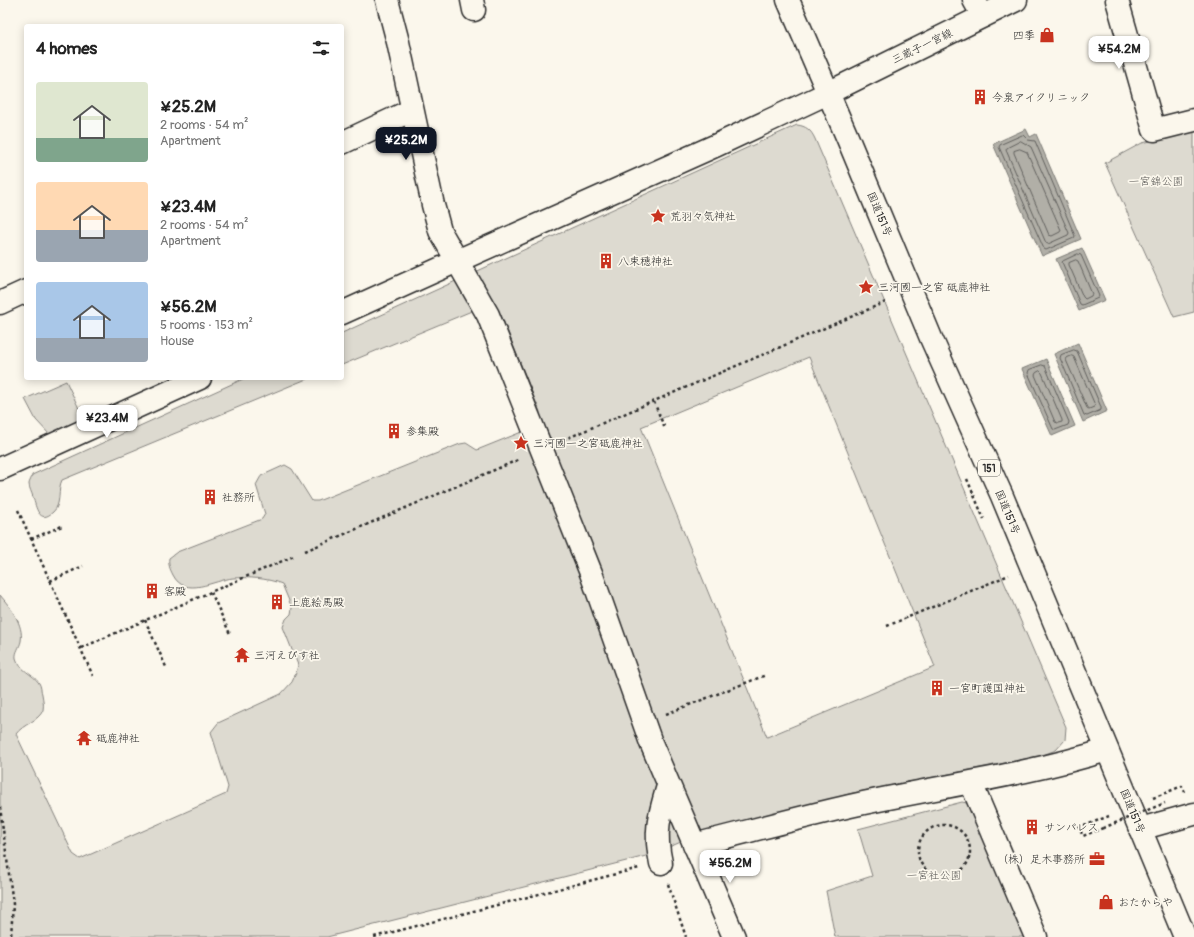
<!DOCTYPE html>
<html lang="en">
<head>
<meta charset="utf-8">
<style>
	:root { --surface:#fff; --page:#f2f2f2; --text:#222; --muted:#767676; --accent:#111827 }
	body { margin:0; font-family:Pangolin,"Klee One",sans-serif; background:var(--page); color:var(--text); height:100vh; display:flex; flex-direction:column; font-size:15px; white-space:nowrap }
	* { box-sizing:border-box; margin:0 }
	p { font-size:13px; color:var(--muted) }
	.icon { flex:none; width:22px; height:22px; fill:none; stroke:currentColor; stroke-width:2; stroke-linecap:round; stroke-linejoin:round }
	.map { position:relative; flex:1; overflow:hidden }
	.side { position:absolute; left:24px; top:24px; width:320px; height:356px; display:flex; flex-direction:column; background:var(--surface); border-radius:4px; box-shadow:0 2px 10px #0003 }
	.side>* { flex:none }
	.price { position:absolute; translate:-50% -34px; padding:0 9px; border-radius:8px; background:#fff; color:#222; font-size:13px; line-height:26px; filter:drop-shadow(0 1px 2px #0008) }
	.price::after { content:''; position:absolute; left:50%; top:24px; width:12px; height:9px; margin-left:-6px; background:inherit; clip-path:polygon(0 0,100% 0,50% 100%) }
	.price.selected { background:var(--accent); color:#fff }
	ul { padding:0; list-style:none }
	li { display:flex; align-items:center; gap:12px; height:100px; padding:0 12px }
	li span { display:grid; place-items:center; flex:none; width:112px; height:80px; border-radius:4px; color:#555 }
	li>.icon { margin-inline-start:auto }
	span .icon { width:48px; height:48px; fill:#fffc; stroke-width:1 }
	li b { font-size:17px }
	h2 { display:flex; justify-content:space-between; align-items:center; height:48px; padding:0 12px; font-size:17px }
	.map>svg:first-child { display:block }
	.green { fill:#dddad0; stroke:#84827e; fill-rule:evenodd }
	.water { fill:#b1afa7; stroke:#7b7a75 }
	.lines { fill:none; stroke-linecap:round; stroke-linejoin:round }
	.shore { stroke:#61605d; stroke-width:1 }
	.minor-casing { stroke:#2b2b2b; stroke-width:25 }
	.major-casing { stroke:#2b2b2b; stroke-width:25 }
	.highway-casing { stroke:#2b2b2b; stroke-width:25 }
	.path { stroke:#2b2b2b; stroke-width:2.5; stroke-dasharray:3 3; stroke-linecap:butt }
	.minor { stroke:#fbf7ec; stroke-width:22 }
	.major { stroke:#fbf7ec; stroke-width:22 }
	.highway { stroke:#fbf7ec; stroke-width:22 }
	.path-bridge { stroke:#2b2b2b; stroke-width:2.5; stroke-dasharray:3 3; stroke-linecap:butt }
	.labels { text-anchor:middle; stroke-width:3.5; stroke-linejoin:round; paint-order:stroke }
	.shield { fill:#fbf7ec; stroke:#696865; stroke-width:1 }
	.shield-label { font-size:10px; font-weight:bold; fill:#2b2b2b }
	.poi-label { font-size:11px; fill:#2b2b2b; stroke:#fbf7ec; text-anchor:start }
	.street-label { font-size:11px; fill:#2b2b2b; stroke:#fbf7ec }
	.park-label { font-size:11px; fill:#585754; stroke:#fbf7ec }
</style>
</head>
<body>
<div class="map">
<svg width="1194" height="937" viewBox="0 0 1194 937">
	<rect width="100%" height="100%" fill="#fbf7ec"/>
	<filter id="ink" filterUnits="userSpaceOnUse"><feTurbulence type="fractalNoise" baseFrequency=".025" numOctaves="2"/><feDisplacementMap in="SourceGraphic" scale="8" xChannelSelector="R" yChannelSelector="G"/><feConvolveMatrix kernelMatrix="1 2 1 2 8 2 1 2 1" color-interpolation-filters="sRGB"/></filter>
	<g filter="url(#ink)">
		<g class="green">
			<path d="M797 125C806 126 811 130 815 139L1066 727 1065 740 1056 750 1040 756 853 793 700 834 650 855 327 937H0V595C10 607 24 624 21 641 20 647 15 652 16 658 19 670 33 674 39 683 41 686 41 691 42 694 43 700 44 704 43 710 39 721 23 724 16 734L73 854 80 859 226 794 228 787 211 732 218 723 281 694 292 682 296 673 298 665 283 627 286 619 291 614 292 608 282 584C267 578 248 577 233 578 214 580 185 599 173 575 170 569 168 565 169 558L177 552 262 519 265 514 256 485 261 476 285 465 292 469 312 501H318L460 444 466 443 477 450 534 427 540 412 501 315 486 305 342 365V333ZM809 357 935 667 767 737 641 427Z"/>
			<path d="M1194 131V312L1174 317 1105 163 1142 143Z"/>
			<path d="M245 378H309L62 480C57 490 62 504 53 512 39 525 36 507 33 497 32 493 29 488 29 484 29 482 32 478 32 475Z"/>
			<path d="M66 381 84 419 50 435 36 420 25 399Z"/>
			<path d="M962 802 971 804 1028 937H835L826 891 872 876 858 829Z"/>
		</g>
		<g class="water">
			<path d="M1026 129 1030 137 1036 134 1081 239 1042 256 993 144Z"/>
			<path d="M1082 248 1105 300 1079 311 1056 259Z"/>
			<path d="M1078 343 1107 411 1083 422 1054 354Z"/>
			<path d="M1046 359 1075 426 1052 436 1022 369Z"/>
		</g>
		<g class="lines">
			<g class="shore">
				<path d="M1023 135 1028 140 1035 141 1075 236 1074 238 1046 250 1044 249 999 147 1000 145Z"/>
				<path d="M1021 141 1031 147 1069 233 1068 235 1048 244 1046 243 1006 150 1007 148Z"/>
				<path d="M1020 149 1027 152 1061 230 1060 232 1052 236 1049 235 1014 153V151Z"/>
				<path d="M1078 254 1081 255 1099 296 1098 298 1082 305 1080 304 1062 262 1063 261Z"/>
				<path d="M1076 260 1078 261 1092 294 1091 296 1085 299 1083 297 1069 265V263Z"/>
				<path d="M1074 350 1077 351 1101 407V410L1087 416 1084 415 1060 358 1061 355Z"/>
				<path d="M1072 356 1074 357 1095 405 1094 407 1089 409 1087 408 1066 360 1067 358Z"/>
				<path d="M1042 365 1045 366 1069 422 1068 425 1055 430 1053 429 1028 373 1029 370Z"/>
				<path d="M1040 371 1042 373 1062 420V422L1058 423 1055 422 1035 375 1036 373Z"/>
			</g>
			<defs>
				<g id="minor">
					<path d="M387 0 398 42 433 205 440 231 488 315 591 573 651 743 734 937"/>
					<path d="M472 0 474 10"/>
					<path d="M974 0 983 16"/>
					<path d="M1117 0 1154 130 1194 120"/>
					<path d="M342 143 412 110"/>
					<path d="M0 303 26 291"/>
					<path d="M342 313 457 261 717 145 828 93"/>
					<path d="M0 469 200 378"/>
					<path d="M971 783 1036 937"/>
					<path d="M1140 829 1194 814"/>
					<path d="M694 845C746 832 798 818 850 806 935 787 1023 776 1107 750"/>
					<path d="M661 863C654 832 659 816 668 786"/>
				</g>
				<path id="major" d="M828 93 1016 0"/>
				<path id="highway" d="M788 0 848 139 931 338 1002 496 1185 937"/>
			</defs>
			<use href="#minor" class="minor-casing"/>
			<use href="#major" class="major-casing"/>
			<use href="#highway" class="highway-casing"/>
			<g class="path">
				<path d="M654 402 665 429"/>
				<path d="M563 440 888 301"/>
				<path d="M967 479 984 519"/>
				<path d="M18 510 93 676"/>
				<path d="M31 539 62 526"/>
				<path d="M305 551 520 459"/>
				<path d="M50 581 83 566"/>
				<path d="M211 592 230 634"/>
				<path d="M145 620 166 667"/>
				<path d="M887 626 1009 575"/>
				<path d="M81 648 294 556"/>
				<path d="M666 714 766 675"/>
				<path d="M1153 798 1182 786 1185 792"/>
				<path d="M0 807 13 904 11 937"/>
				<circle cx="944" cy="851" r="26"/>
				<path d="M1103 828 1083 836 1079 828 1109 816"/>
				<path d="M668 884 686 937"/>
				<path d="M374 937 639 868"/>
			</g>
			<use href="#minor" class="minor"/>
			<use href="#major" class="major"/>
			<use href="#highway" class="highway"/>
			<path class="path-bridge" d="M1103 828 1165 803"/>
		</g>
	</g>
	<defs>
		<symbol id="shop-bare" viewBox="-9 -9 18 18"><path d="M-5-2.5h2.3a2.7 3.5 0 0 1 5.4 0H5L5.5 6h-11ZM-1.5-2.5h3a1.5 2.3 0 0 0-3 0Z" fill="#c8321e" stroke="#fbf7ec" stroke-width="2.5" paint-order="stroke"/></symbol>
		<symbol id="building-bare" viewBox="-9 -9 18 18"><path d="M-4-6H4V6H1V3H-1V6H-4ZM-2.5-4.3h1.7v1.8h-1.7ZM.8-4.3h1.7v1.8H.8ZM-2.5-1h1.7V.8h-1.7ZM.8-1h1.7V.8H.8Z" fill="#c8321e" stroke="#fbf7ec" stroke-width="2.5" paint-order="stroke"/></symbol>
		<symbol id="sight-bare" viewBox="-9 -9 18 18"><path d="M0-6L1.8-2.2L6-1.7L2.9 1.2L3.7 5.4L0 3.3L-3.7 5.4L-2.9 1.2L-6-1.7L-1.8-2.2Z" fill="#c8321e" stroke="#fbf7ec" stroke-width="2.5" paint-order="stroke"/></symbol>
		<symbol id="temple-bare" viewBox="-9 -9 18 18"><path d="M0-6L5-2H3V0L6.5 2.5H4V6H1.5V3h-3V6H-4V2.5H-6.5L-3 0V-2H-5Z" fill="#c8321e" stroke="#fbf7ec" stroke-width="2.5" paint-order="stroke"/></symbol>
		<symbol id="office-bare" viewBox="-9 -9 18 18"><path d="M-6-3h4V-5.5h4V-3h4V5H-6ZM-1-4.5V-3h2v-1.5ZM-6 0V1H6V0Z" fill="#c8321e" stroke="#fbf7ec" stroke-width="2.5" paint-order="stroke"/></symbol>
	</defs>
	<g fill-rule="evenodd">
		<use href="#shop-bare" x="1036" y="24" width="22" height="22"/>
		<use href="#building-bare" x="969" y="86" width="22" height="22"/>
		<use href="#sight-bare" x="647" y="205" width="22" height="22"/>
		<use href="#building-bare" x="595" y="250" width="22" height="22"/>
		<use href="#sight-bare" x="855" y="276" width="22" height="22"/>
		<use href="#building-bare" x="383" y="420" width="22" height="22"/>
		<use href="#sight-bare" x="510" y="432" width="22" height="22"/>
		<use href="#building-bare" x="199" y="486" width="22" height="22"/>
		<use href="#building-bare" x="141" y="580" width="22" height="22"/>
		<use href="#building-bare" x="266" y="591" width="22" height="22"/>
		<use href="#temple-bare" x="231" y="644" width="22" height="22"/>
		<use href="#building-bare" x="926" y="677" width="22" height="22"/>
		<use href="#temple-bare" x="73" y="727" width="22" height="22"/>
		<use href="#building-bare" x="1021" y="816" width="22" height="22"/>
		<use href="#office-bare" x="1086" y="848" width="22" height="22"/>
		<use href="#shop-bare" x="1095" y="891" width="22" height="22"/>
	</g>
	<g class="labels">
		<rect class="shield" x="978" y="460" width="22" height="16" rx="3"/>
		<g class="shield-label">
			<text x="989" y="472">151</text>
		</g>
		<g class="poi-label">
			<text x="1035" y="39" text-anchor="end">四季</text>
			<text x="992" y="101">今泉アイクリニック</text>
			<text x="670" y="220">荒羽々気神社</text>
			<text x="618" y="265">八束穂神社</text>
			<text x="878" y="291">三河國一之宮 砥鹿神社</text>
			<text x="406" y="435">参集殿</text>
			<text x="533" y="447">三河國一之宮砥鹿神社</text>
			<text x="222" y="501">社務所</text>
			<text x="164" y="595">客殿</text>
			<text x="289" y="606">上鹿絵馬殿</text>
			<text x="254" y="659">三河えびす社</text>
			<text x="949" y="692">一宮町護国神社</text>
			<text x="96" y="742">砥鹿神社</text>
			<text x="1044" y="831">サンパレス</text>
			<text x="1085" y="863" text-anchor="end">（株）足木事務所</text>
			<text x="1118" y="906">おたからや</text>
		</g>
		<g class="street-label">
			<text transform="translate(922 46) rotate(-26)" y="4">三蔵子一宮線</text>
			<text transform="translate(880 214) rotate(67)" y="4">国道151号</text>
			<text transform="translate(1008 512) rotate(67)" y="4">国道151号</text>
			<text transform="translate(1133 811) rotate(67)" y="4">国道151号</text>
		</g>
		<g class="park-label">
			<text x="1156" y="185">一宮錦公園</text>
			<text x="934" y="879">一宮社公園</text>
		</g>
	</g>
</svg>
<b class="price" style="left:1119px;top:70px">¥54.2M</b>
<b class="price selected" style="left:406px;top:161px">¥25.2M</b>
<b class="price" style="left:107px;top:439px">¥23.4M</b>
<b class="price" style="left:730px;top:884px">¥56.2M</b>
<section class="side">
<h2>4 homes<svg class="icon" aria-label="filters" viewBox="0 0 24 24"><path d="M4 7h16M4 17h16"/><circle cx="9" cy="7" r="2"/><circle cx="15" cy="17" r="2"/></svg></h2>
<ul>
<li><span style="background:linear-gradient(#dfe7d0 70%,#7fa58c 0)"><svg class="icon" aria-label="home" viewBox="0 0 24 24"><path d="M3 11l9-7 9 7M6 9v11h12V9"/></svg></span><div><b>¥25.2M</b><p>2 rooms · 54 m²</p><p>Apartment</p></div></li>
<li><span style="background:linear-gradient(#ffd9b3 60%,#9aa5b1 0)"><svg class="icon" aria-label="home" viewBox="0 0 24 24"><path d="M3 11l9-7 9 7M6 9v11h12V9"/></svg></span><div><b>¥23.4M</b><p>2 rooms · 54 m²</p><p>Apartment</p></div></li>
<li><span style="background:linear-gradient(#a9c7e8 70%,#9aa5b1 0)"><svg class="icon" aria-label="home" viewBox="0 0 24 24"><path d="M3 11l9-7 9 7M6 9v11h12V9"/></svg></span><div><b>¥56.2M</b><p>5 rooms · 153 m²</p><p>House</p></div></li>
</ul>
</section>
</div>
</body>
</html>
